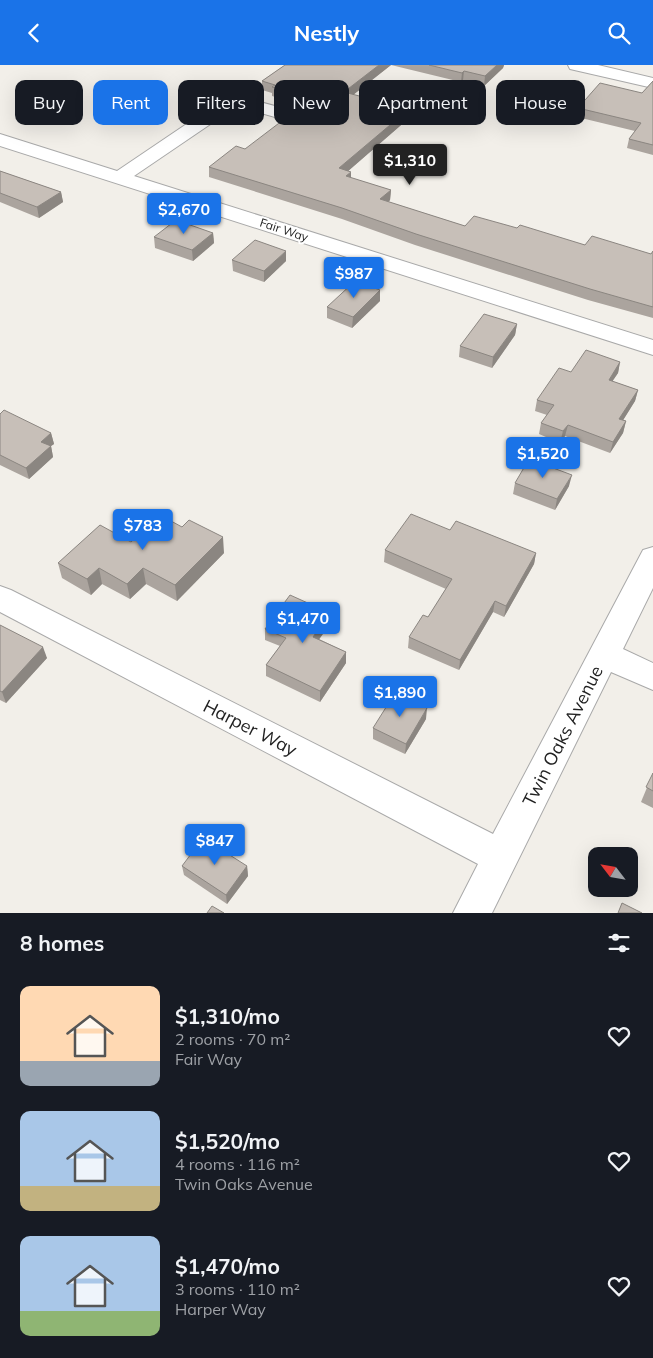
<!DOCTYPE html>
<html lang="en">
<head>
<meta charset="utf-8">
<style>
	:root { --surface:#171b24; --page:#242831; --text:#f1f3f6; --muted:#9ea1a6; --accent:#1a73e8 }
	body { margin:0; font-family:Mulish,sans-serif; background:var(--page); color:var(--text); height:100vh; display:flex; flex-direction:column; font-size:19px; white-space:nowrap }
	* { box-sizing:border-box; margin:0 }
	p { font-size:16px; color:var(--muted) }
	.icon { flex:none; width:28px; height:28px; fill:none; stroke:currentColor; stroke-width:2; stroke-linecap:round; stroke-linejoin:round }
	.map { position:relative; height:848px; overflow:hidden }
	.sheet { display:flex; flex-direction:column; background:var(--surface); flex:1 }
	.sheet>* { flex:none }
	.hud { position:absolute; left:15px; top:15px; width:624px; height:45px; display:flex; gap:10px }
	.needle { width:32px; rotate:301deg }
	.controls { position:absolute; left:588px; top:782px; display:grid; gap:10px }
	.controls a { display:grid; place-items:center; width:50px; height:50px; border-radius:10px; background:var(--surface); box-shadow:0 5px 20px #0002; font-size:25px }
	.price { position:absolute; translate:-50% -42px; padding:0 11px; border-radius:5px; background:var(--accent); color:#fff; font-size:16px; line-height:32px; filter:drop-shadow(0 1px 2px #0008) }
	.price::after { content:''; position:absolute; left:50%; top:30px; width:15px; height:11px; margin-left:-8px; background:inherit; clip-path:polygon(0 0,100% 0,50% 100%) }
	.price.selected { background:#222; color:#fff }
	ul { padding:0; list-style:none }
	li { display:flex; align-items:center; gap:15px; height:125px; padding:0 20px }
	li span { display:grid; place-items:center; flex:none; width:140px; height:100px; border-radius:10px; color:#555 }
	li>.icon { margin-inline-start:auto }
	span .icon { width:60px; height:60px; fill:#fffc; stroke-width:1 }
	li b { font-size:21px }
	h2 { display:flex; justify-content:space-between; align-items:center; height:60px; padding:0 20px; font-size:21px }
	.tag { padding:0 18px; border-radius:10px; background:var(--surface); box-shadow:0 5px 20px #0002; font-size:18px; line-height:45px }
	.tag.selected { background:var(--accent); color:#fff }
	header { display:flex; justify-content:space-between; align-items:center; height:65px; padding:0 20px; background:var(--accent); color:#fff; font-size:22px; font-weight:700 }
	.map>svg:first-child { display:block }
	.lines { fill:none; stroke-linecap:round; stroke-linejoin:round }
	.minor-casing { stroke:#a9a9a9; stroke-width:2 }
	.minor { fill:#fff; fill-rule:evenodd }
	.wall { fill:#aba49e }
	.shaded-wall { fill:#8b8681 }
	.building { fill:#c7bfb8; stroke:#8b8681 }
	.labels { text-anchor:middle; stroke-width:4; stroke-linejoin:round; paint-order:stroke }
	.far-street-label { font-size:12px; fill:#222; stroke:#fff }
	.near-street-label { font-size:18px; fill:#222; stroke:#fff }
</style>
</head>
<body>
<header><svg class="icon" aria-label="back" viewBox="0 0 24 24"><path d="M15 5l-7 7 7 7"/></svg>Nestly<svg class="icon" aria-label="search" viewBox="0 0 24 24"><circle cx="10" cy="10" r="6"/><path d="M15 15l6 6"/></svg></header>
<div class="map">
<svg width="653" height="848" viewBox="0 0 653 848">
	<rect width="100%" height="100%" fill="#f2efe9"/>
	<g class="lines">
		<defs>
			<g id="minor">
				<path d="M568 0H598L653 13V23L570 4Z"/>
				<path d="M234 30 312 51 315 55 312 59 306 61 237 41 134 111 653 275V290L0 81V69L117 106 228 31Z"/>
				<path d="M653 482V523L623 584 653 598V625L611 607 492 848H453L478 799 0 547V521L11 525 493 769 643 485Z"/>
			</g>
		</defs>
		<use href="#minor" class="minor-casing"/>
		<use href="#minor" class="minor"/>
	</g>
	<g class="wall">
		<path d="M285 0H391L353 30 408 54 348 106 351 113 391 125 390 135 389 137 465 161 517 163 585 180 651 189 653 186V253L588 235 415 180 342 154 209 112V102L305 53 313 50 312 49 306 48V41L272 31V28L262 25V16Z"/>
		<path d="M391 0H504L503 3 484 21 463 15 461 17Z"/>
		<path d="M653 16V90L627 83 629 74 635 66 577 52 578 43 642 28Z"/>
		<path d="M0 106 61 127 63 137 39 153 0 137Z"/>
		<path d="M213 168 214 178 193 196 155 183 154 172Z"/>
		<path d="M232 195 286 196 264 217 233 206Z"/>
		<path d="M380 236 352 263 327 253V242Z"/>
		<path d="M517 259 515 270 492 303 459 292 460 281Z"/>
		<path d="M620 297 618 308 612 316 638 325 635 336 623 355 626 356 623 368 610 388 565 371 560 378 539 369 541 358 547 350 535 346 537 335Z"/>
		<path d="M0 349 51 368 54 379 51 381 53 392 29 414 0 400Z"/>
		<path d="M515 418 569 421 555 445 513 429Z"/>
		<path d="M450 465 536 488 534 499 504 552 493 547 459 605 408 583 409 572 428 552 446 524 384 497 385 485Z"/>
		<path d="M131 477 224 488 177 536 146 519 130 534 102 519 91 530 62 513 58 498Z"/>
		<path d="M330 548V559L319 574 346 587V598L320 637 266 611V600L280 581 265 575V564Z"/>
		<path d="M0 560 47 593 6 638 0 635Z"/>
		<path d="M426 654 405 689 373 674V663Z"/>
		<path d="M653 708V743L641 737Z"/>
		<path d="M182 801H247L248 811 227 839 184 810Z"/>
	</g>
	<g class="shaded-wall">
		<path d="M379 0H391L344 37V27Z"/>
		<path d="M497 0H504L503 3 484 21 485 11Z"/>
		<path d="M464 6 463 15 461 17 462 8Z"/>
		<path d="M409 44 408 54 339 114V103Z"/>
		<path d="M351 107V117L346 111Z"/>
		<path d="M391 125 390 135 380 144V134Z"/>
		<path d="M61 127 63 137 39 153 37 142Z"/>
		<path d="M213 168 214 178 193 196 192 185Z"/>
		<path d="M286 186V196L264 217V206Z"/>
		<path d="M380 225V236L352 263 353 252Z"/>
		<path d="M517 259 515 270 492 303 493 292Z"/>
		<path d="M620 297 618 308 606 326 609 315Z"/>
		<path d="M638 325 635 336 617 365 619 354Z"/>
		<path d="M626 356 623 368 610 388 613 377Z"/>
		<path d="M568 360 565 371 560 378 563 366Z"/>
		<path d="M51 368 54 379 51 381 53 392 29 414 26 403 41 377Z"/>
		<path d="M572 410 569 421 555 445 557 434Z"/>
		<path d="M223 472 224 488 177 536 175 520Z"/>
		<path d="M536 488 534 499 504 552 506 541Z"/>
		<path d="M99 503 102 519 91 530 87 514Z"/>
		<path d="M143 503 146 519 130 534 127 519Z"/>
		<path d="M495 536 493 547 459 605 460 595Z"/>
		<path d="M330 548V559L313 583V572Z"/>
		<path d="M43 582 47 593 6 638 2 627Z"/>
		<path d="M346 587V598L320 637V626Z"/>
		<path d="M427 643 426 654 405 689 406 679Z"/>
		<path d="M247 801 248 811 227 839 226 830Z"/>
	</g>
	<g class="building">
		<path d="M285 0H379L344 27 409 44 339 103 351 107 346 111 391 125 380 134 465 161 474 151 517 163 520 160 585 180 592 171 651 189 653 186V242L590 224 416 169 342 143 209 102 236 81 245 84 291 49 305 53 313 50 316 44 312 39 306 38 312 33 272 22 275 20 262 16Z"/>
		<path d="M429 0H497L485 11 464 6 462 8Z"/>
		<path d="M653 16V80L629 74 641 58 578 43 600 18 642 28Z"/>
		<path d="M0 106 61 127 37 142 0 128Z"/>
		<path d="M176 155 213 168 192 185 154 172Z"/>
		<path d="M255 175 286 186 264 206 232 195Z"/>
		<path d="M355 216 380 225 353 252 327 242Z"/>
		<path d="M484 249 517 259 493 292 460 281Z"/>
		<path d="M586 285 620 297 609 315 638 325 619 354 626 356 613 377 568 360 563 366 541 358 554 340 537 335 559 303 571 307Z"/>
		<path d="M4 345 51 368 41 377 51 381 26 403 0 390V349Z"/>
		<path d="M529 394 572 410 557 434 515 418Z"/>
		<path d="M411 449 450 465 456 456 536 488 506 541 495 536 460 595 409 572 423 550 428 552 452 514 385 485Z"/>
		<path d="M160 450 182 462 189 455 223 472 175 520 143 503 127 519 99 503 87 514 58 498 100 460 131 477Z"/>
		<path d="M290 530 330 548 313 572 346 587 320 626 266 600 286 573 265 564Z"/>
		<path d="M0 560 43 582 2 627 0 626Z"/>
		<path d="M395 628 427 643 406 679 373 663Z"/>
		<path d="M653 708V726L646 722Z"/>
		<path d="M203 773 247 801 226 830 182 801Z"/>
		<path d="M622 838 642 848H618Z"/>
		<path d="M212 841 224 848H207Z"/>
	</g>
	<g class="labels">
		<g class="far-street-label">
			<text transform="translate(284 165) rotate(18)" y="4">Fair Way</text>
		</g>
		<g class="near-street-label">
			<text transform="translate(250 663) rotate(27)" y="6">Harper Way</text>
			<text transform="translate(563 671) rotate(-63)" y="6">Twin Oaks Avenue</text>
		</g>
	</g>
</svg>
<div class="controls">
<a><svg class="needle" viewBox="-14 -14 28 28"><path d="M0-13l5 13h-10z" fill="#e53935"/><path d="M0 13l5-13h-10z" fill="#9ea1a6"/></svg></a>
</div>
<b class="price selected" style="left:410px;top:121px">$1,310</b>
<b class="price" style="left:184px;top:170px">$2,670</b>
<b class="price" style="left:354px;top:234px">$987</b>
<b class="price" style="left:543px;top:414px">$1,520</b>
<b class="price" style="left:143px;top:486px">$783</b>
<b class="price" style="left:303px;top:579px">$1,470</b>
<b class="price" style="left:400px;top:653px">$1,890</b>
<b class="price" style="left:215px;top:801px">$847</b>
<div class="hud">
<a class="tag">Buy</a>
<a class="tag selected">Rent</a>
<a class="tag">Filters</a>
<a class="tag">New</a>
<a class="tag">Apartment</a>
<a class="tag">House</a>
</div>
</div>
<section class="sheet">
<h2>8 homes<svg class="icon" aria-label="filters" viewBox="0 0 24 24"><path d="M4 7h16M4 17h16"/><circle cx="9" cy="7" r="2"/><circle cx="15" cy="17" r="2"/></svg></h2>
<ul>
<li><span style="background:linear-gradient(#ffd9b3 75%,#9aa5b1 0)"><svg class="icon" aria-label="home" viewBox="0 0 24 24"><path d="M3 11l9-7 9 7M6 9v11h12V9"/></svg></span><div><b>$1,310/mo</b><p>2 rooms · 70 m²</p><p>Fair Way</p></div><svg class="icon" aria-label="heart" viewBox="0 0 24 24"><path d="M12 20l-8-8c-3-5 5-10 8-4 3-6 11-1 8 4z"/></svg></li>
<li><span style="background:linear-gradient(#a9c7e8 75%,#c2b280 0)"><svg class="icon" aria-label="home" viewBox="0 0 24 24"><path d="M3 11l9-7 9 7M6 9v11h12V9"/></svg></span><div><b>$1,520/mo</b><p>4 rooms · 116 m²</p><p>Twin Oaks Avenue</p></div><svg class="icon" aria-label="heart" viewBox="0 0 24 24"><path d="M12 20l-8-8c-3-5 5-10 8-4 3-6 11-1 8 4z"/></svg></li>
<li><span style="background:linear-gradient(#a9c7e8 75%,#8fb573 0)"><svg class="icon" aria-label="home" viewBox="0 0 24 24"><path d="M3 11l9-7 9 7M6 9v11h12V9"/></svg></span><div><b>$1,470/mo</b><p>3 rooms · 110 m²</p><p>Harper Way</p></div><svg class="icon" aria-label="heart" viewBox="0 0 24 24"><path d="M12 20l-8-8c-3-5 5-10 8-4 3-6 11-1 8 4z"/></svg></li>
</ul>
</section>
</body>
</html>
